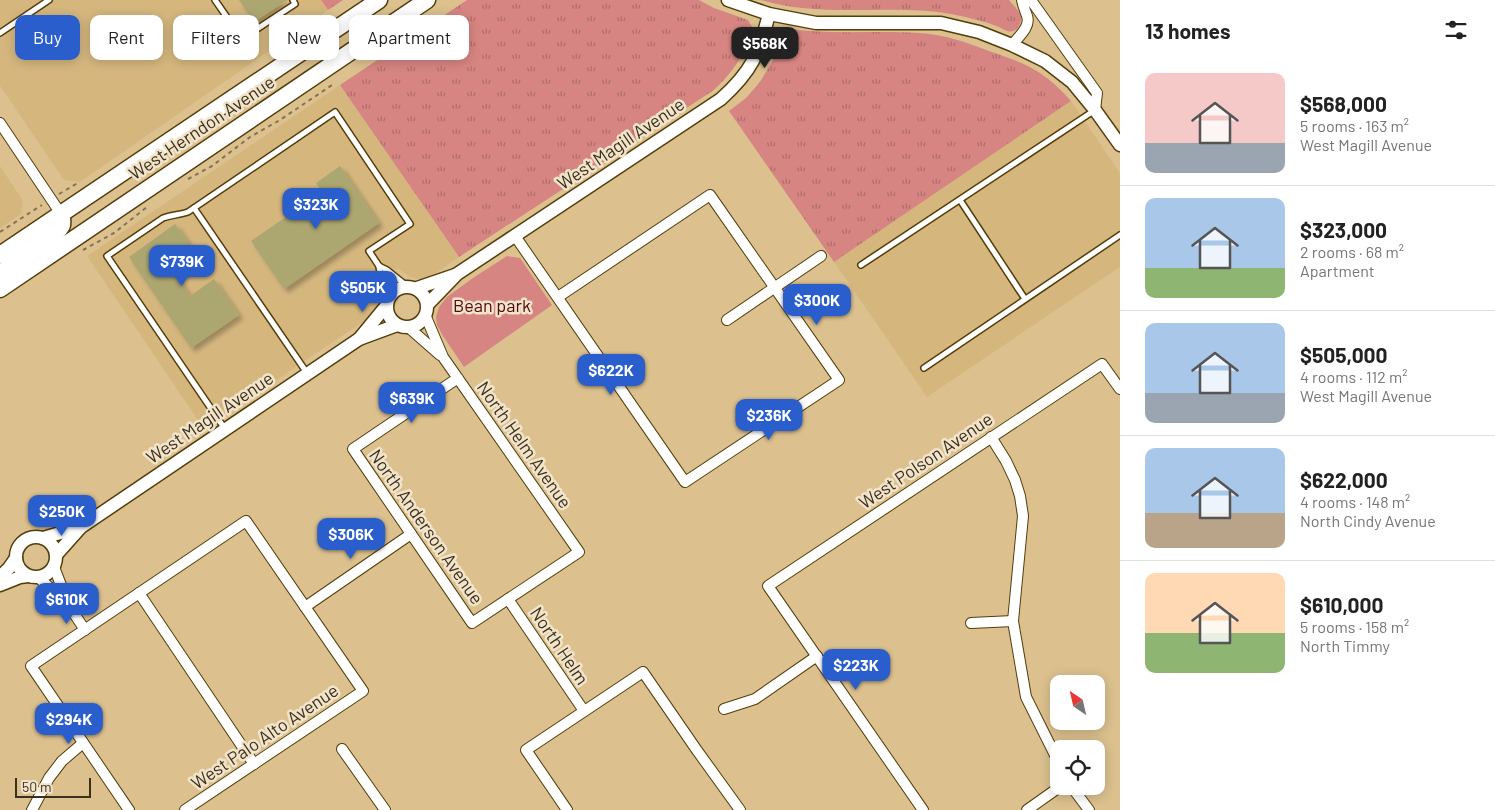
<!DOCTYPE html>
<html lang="en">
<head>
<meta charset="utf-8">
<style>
	:root { --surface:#fff; --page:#f6f6f6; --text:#222; --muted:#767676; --line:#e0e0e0; --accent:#2a5ecc }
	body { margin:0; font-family:Barlow,sans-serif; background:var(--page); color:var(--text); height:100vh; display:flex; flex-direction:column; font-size:19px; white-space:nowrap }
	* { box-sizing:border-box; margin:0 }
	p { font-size:16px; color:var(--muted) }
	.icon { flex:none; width:28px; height:28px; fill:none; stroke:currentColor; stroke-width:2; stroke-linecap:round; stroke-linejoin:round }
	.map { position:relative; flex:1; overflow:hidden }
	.panel { display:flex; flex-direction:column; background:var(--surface); width:375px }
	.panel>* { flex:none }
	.banner { position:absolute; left:15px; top:15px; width:475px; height:45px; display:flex; gap:10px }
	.needle { width:32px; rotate:326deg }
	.fabs { position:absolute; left:1050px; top:675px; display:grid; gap:10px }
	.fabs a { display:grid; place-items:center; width:55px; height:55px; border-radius:10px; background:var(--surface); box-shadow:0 2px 12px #0003; font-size:25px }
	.scale { position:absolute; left:15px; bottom:12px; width:76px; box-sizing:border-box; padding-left:5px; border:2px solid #3b301c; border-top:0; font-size:14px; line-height:18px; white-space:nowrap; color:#3b301c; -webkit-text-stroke:4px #f1e4cb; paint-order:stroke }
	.price { position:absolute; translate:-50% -42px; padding:0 11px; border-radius:10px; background:var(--accent); color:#fff; font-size:16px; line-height:32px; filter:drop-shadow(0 1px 2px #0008) }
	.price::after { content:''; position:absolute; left:50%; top:30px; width:15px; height:11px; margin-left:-8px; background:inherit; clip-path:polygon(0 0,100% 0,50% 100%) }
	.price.active { background:#222; color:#fff }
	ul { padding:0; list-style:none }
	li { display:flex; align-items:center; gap:15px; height:125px; padding:0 25px }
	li+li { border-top:1px solid var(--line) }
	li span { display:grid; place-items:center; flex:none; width:140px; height:100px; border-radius:10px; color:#555 }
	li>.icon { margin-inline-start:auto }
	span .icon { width:60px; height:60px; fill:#fffc; stroke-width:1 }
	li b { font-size:21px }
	h2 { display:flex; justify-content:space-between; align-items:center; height:60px; padding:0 25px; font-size:21px }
	.tag { padding:0 18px; border-radius:10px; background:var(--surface); box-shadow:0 2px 12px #0003; font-size:18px; line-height:45px }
	.tag.active { background:var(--accent); color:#fff }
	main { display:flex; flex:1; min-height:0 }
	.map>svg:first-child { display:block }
	.built { fill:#d5b77e }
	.grass { fill:url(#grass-tufts) }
	.park { fill:#d78582 }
	.building { fill:#aca671; filter:url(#shadow) }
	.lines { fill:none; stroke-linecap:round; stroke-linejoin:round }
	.service-casing { stroke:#543d09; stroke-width:8 }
	.minor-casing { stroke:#543d09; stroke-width:12 }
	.tertiary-casing { stroke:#543d09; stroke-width:15 }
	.primary-casing { stroke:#543d09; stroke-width:19 }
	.path { stroke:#857351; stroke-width:2; stroke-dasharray:4 4; stroke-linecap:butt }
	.service { stroke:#fff; stroke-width:5 }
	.minor { stroke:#fff; stroke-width:10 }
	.tertiary { stroke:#fff; stroke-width:12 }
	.primary { stroke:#fff; stroke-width:16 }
	.labels { text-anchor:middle; stroke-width:5; stroke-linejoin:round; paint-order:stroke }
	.street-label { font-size:18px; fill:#3b301c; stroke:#f1e4cb }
	.park-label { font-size:18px; fill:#53070f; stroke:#f1e4cb }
</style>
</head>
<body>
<main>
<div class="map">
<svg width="1120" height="810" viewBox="0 0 1120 810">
	<defs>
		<pattern id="grass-tufts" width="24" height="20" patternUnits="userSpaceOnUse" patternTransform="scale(1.25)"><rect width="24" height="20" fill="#d78582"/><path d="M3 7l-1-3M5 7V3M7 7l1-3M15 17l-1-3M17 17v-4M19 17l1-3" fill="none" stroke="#b06d6a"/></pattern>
		<filter id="shadow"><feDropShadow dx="4" dy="4" stdDeviation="2.5" flood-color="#0004"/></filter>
	</defs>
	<rect width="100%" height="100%" fill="#dcc18f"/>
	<g class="built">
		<path d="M0 0H321L328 10 80 182 64 180 0 86Z"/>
		<path d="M340 85 459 257 433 275 424 279H419L410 277 398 268 378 282 382 289 383 298 382 302 376 313 204 429 87 256Z"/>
		<path d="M1071 101 1120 173V267L927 397 834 262Z"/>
		<path d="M0 166 23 201 21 214 0 228Z"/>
	</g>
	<g class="grass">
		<path d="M321 0H343L328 10Z"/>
		<path d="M467 0H699L714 8 748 20 754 30C745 54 733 72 714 90L459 257 340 85Z"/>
		<path d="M761 0H1009C1013 5 1021 12 1021 19 1021 24 1018 30 1013 31 1009 33 1003 29 999 27 984 21 967 17 951 14 888 3 823 19 761 0Z"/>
		<path d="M790 29C833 35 876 30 919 33 944 34 968 43 992 52 1009 58 1025 63 1040 73 1052 81 1062 91 1071 101L834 262 729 111 746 98 760 82 773 60 781 35Z"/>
	</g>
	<path class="park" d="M507 256 520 258 552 305 464 367 443 336 437 325 436 317 439 307 447 297 473 278Z"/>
	<g class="building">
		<path d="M239 0H287L254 22Z"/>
		<path d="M340 166 379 223 284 289 251 241 322 192 316 183Z"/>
		<path d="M175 224 201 260 177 277 186 290 190 296 214 279 239 315 191 348 129 257Z"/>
	</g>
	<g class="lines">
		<defs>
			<g id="service">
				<path d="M215 0 242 39 295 4 293 0"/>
				<path d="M0 33 49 0"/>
				<path d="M960 200 1025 299"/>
				<path d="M194 208 307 373"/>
				<path d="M861 265 1095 110"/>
				<path d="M379 266 387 270 407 286"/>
				<path d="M924 368 1120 235"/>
				<path d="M225 429 107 256 163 218C171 215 179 215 188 212L335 112 410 224 369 251 379 266 380 274 388 299"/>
			</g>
			<g id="minor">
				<path d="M1028 0 1033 3 1097 93 1095 110"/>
				<path d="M1012 45C1018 37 1031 27 1027 16 1025 10 1023 6 1022 0"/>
				<path d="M0 123 61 214"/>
				<path d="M515 236 685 482 839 380 710 195 558 297"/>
				<path d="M426 317 443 357 579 552 472 623 353 449 458 378"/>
				<path d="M727 320 821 256"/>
				<path d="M408 327 440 355"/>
				<path d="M991 437 1006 461 1015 480 1020 496 1023 516 1013 621 1026 697 1059 763"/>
				<path d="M54 567 69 606 85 630"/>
				<path d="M38 577 67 604"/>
				<path d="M139 593 254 764"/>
				<path d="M508 599 584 711"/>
				<path d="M305 607 411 534"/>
				<path d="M971 623 1013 621"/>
				<path d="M724 709 755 699 817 656"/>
				<path d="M342 749 385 810"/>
				<path d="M1071 786 1089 810"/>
				<path d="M32 810 49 778 62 761 83 743"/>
				<path d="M129 810 31 666 246 521 363 691 185 810"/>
				<path d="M567 810 526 750 643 672 696 749 740 810"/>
				<path d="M923 810 768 586 1102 364 1120 389"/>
				<path d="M1027 810 1061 786"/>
			</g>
			<g id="tertiary">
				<path d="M728 0 769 14 816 23H941L979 32 1012 45 1045 61 1072 82 1095 110 1120 145"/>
				<circle cx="407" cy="307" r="20"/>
				<path d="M417 288 455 275"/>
				<path d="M428 304 457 274 721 99C752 71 759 54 769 14"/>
				<path d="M359 339 397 325"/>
				<circle cx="36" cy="557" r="20"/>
				<path d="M43 538 81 527"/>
				<path d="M56 555 81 527 359 339 387 305"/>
				<path d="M0 577 9 568 16 558"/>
				<path d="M0 585 20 577 28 576"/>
			</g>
			<g id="primary">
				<path d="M0 255 379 0"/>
				<path d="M0 273C15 263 55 240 62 225 63 221 62 218 61 214"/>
				<path d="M0 289 427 0"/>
			</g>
		</defs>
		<use href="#service" class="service-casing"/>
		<use href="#minor" class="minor-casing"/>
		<use href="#tertiary" class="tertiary-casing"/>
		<use href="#primary" class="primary-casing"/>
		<g class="path">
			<path d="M188 179 212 166 250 137 280 120 335 83"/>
			<path d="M59 194 78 183"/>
			<path d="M0 232 42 205"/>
			<path d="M83 250 114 233 147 207"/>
		</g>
		<use href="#service" class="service"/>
		<use href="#minor" class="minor"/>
		<use href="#tertiary" class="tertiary"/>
		<use href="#primary" class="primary"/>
	</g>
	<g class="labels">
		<g class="street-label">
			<text transform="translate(202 128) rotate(-34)" y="6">West Herndon Avenue</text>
			<text transform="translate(621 144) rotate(-34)" y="6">West Magill Avenue</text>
			<text transform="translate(210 418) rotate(-34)" y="6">West Magill Avenue</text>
			<text transform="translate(524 445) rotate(55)" y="6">North Helm Avenue</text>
			<text transform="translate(926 461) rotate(-34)" y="6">West Polson Avenue</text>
			<text transform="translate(426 527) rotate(55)" y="6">North Anderson Avenue</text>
			<text transform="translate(559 646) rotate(56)" y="6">North Helm</text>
			<text transform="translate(265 737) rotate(-34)" y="6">West Palo Alto Avenue</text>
		</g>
		<g class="park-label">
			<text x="492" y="312">Bean park</text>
		</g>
	</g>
</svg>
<div class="fabs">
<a><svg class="needle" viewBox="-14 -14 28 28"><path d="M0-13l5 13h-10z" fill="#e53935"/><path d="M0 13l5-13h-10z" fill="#767676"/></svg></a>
<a><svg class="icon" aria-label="locate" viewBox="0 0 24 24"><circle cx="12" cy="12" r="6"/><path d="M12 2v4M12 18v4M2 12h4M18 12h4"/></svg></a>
</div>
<div class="scale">50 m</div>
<b class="price active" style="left:765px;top:69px">$568K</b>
<b class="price" style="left:316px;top:230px">$323K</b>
<b class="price" style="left:182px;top:287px">$739K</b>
<b class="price" style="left:363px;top:313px">$505K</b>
<b class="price" style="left:817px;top:326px">$300K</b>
<b class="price" style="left:611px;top:396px">$622K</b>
<b class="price" style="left:412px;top:424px">$639K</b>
<b class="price" style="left:769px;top:441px">$236K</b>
<b class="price" style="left:62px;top:537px">$250K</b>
<b class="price" style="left:351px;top:560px">$306K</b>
<b class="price" style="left:67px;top:625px">$610K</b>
<b class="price" style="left:856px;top:691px">$223K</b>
<b class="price" style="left:69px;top:745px">$294K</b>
<div class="banner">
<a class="tag active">Buy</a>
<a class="tag">Rent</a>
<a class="tag">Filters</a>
<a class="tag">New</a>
<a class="tag">Apartment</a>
</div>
</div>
<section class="panel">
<h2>13 homes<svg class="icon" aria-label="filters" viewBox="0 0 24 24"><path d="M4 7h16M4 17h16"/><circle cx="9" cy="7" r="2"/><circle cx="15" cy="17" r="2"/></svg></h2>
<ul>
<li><span style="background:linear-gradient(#f6c9c9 70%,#9aa5b1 0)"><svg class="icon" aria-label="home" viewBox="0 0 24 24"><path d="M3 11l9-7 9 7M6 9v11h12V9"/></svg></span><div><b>$568,000</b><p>5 rooms · 163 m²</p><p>West Magill Avenue</p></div></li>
<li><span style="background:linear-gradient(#a9c7e8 70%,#8fb573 0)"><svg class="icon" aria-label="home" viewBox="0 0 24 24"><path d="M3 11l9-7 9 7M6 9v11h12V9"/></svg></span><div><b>$323,000</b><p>2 rooms · 68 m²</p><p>Apartment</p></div></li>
<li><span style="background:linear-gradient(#a9c7e8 70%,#9aa5b1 0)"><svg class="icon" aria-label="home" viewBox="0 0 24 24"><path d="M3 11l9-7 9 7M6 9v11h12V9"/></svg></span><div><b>$505,000</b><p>4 rooms · 112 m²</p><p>West Magill Avenue</p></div></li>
<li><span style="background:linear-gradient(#a9c7e8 65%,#b9a48a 0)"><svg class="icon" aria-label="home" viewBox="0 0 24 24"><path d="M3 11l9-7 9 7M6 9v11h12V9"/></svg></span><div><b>$622,000</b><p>4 rooms · 148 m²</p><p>North Cindy Avenue</p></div></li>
<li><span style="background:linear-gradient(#ffd9b3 60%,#8fb573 0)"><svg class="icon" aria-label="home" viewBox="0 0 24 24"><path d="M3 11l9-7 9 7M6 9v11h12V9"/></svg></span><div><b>$610,000</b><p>5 rooms · 158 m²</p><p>North Timmy</p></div></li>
</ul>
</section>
</main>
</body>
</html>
